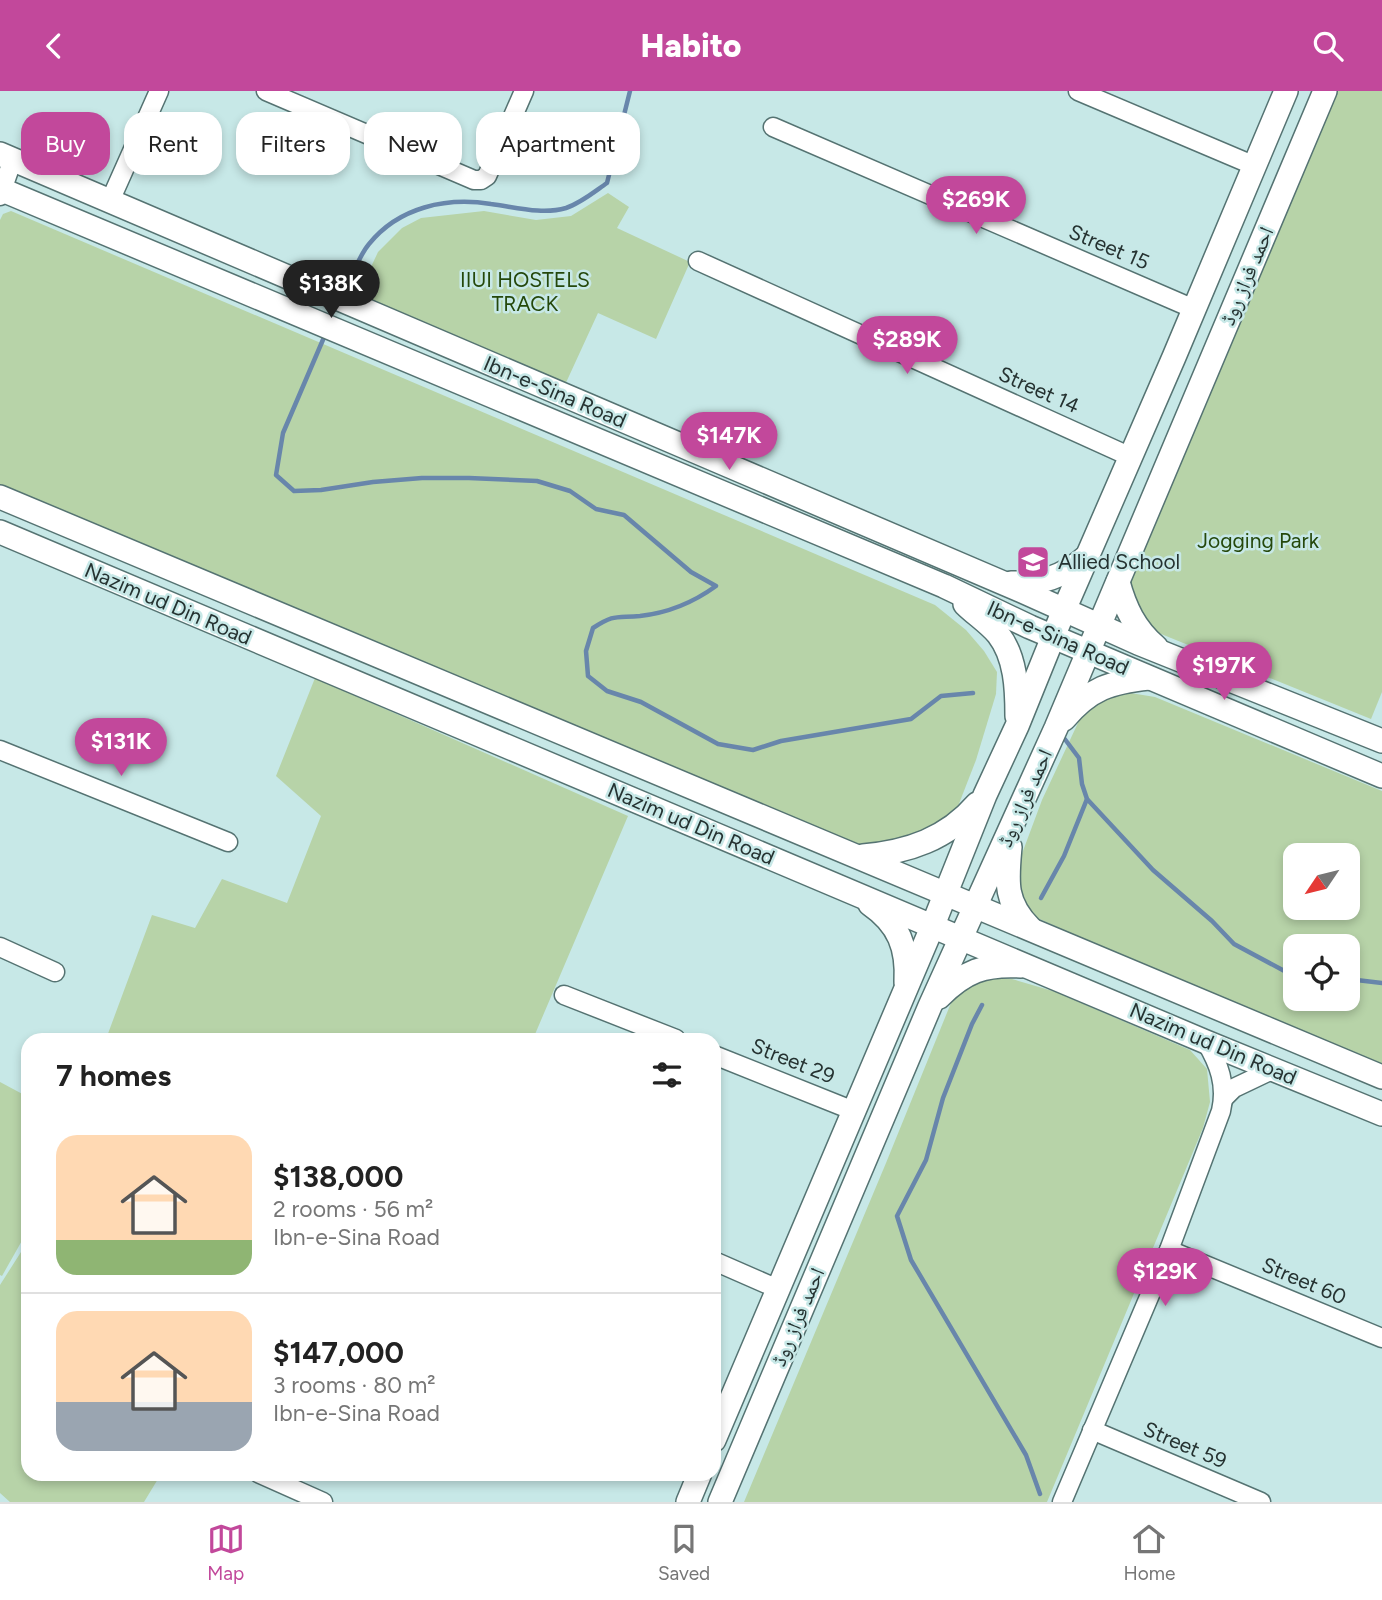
<!DOCTYPE html>
<html lang="en">
<head>
<meta charset="utf-8">
<style>
	:root { --surface:#fff; --page:#f2f2f2; --text:#222; --muted:#767676; --line:#e0e0e0; --accent:#c2489b }
	body { margin:0; font-family:Figtree,"Noto Naskh Arabic",sans-serif; background:var(--page); color:var(--text); height:100vh; display:flex; flex-direction:column; font-size:26px; white-space:nowrap }
	* { box-sizing:border-box; margin:0 }
	p { font-size:23px; color:var(--muted) }
	.icon { flex:none; width:38px; height:38px; fill:none; stroke:currentColor; stroke-width:2; stroke-linecap:round; stroke-linejoin:round }
	.map { position:relative; flex:1; overflow:hidden }
	.side { position:absolute; left:21px; top:942px; width:700px; height:448px; display:flex; flex-direction:column; background:var(--surface); border-radius:21px; box-shadow:0 4px 10px #0003 }
	.side>* { flex:none }
	.hud { position:absolute; left:21px; top:21px; width:700px; height:63px; display:flex; gap:14px }
	.needle { width:46px; rotate:235deg }
	.controls { position:absolute; left:1283px; top:752px; display:grid; gap:14px }
	.controls a { display:grid; place-items:center; width:77px; height:77px; border-radius:14px; background:var(--surface); box-shadow:0 4px 10px #0003; font-size:35px }
	.price { position:absolute; translate:-50% -60px; padding:0 16px; border-radius:24px; background:var(--accent); color:#fff; font-size:23px; line-height:46px; filter:drop-shadow(0 2px 4px #0008) }
	.price::after { content:''; position:absolute; left:50%; top:42px; width:21px; height:16px; margin-left:-10px; background:inherit; clip-path:polygon(0 0,100% 0,50% 100%) }
	.price.on { background:#222; color:#fff }
	ul { padding:0; list-style:none }
	li { display:flex; align-items:center; gap:21px; height:175px; padding:0 35px }
	li+li { border-top:2px solid var(--line) }
	li span { display:grid; place-items:center; flex:none; width:196px; height:140px; border-radius:21px; color:#555 }
	li>.icon { margin-inline-start:auto }
	span .icon { width:84px; height:84px; fill:#fffc; stroke-width:1 }
	li b { font-size:30px }
	h2 { display:flex; justify-content:space-between; align-items:center; height:84px; padding:0 35px; font-size:30px }
	.chip { padding:0 24px; border-radius:21px; background:var(--surface); box-shadow:0 4px 10px #0003; font-size:24px; line-height:63px }
	.chip.on { background:var(--accent); color:#fff }
	header { display:flex; justify-content:space-between; align-items:center; height:91px; padding:0 35px; background:var(--accent); color:#fff; font-size:32px; font-weight:800 }
	.tab-bar { display:flex; justify-content:space-around; align-items:center; height:98px; border-top:2px solid var(--line); background:var(--surface); font-size:19px; color:var(--muted) }
	.tab-bar a { display:grid; justify-items:center; gap:4px }
	.tab-bar .on { color:var(--accent) }
	.map>svg:first-child { display:block }
	.green { fill:#b7d3a8; fill-rule:evenodd }
	.lines { fill:none; stroke-linecap:round; stroke-linejoin:round }
	.stream { stroke:#6886ab; stroke-width:4.5 }
	.minor-casing { stroke:#557372; stroke-width:21 }
	.major-casing { stroke:#557372; stroke-width:26 }
	.minor { stroke:#fff; stroke-width:18 }
	.major { stroke:#fff; stroke-width:23 }
	.labels { text-anchor:middle; stroke-width:5; stroke-linejoin:round; paint-order:stroke }
	.street-label { font-size:21px; fill:#253231; stroke:#c7e8e7 }
	.park-label { font-size:21px; fill:#25480b; stroke:#c7e8e7 }
	.poi-label { font-size:21px; fill:#253231; stroke:#c7e8e7; text-anchor:start }
</style>
</head>
<body>
<header><svg class="icon" aria-label="back" viewBox="0 0 24 24"><path d="M15 5l-7 7 7 7"/></svg>Habito<svg class="icon" aria-label="search" viewBox="0 0 24 24"><circle cx="10" cy="10" r="6"/><path d="M15 15l6 6"/></svg></header>
<div class="map">
<svg width="1382" height="1411" viewBox="0 0 1382 1411">
	<rect width="100%" height="100%" fill="#c7e8e7"/>
	<g class="green">
		<path d="M1316 0H1382V601L1371 628 1097 517Z"/>
		<path d="M608 102 629 116 617 137 690 171 656 248 598 222 564 296 356 208 378 161 402 137 421 127 484 120 536 129 571 125Z"/>
		<path d="M11 120 935 514 966 539 984 560 997 581 996 603 976 669 955 723 911 753 868 759 0 397V129L3 123Z"/>
		<path d="M315 587 628 725 533 948H106L152 824 195 837 222 788 287 812 321 725 276 685Z"/>
		<path d="M1112 599 1155 606 1382 700V977L1215 908 1022 820 1018 808 1020 768 1042 709 1084 619ZM1295 765H1348V817H1295ZM1295 856H1348V908H1295Z"/>
		<path d="M974 886 1012 888 1056 901 1190 959 1207 978 1210 1011 1203 1037 1047 1411H744L886 1072 953 907Z"/>
		<path d="M0 991 28 1006V1139L2 1185 0 1184Z"/>
		<path d="M28 1150V1382L161 1383 144 1411H10L0 1402V1194Z"/>
	</g>
	<g class="lines">
		<g class="stream">
			<path d="M345 201C352 186 358 166 369 153 399 116 446 106 491 113 515 116 542 124 566 117 581 112 594 101 607 92L630 0"/>
			<path d="M325 244 283 342 276 384 294 400 321 399 373 391 422 387H469L537 390 570 400 596 418 624 424 691 481 716 495C694 511 667 522 640 525 615 527 615 523 593 537L586 560 588 585 607 600 641 611 718 653 753 659 781 650 911 628 941 605 973 602"/>
			<path d="M1064 647 1079 667 1082 693 1087 708 1153 779 1212 830 1234 853 1290 883 1295 884"/>
			<path d="M1041 807 1064 765 1087 708"/>
			<path d="M1348 888 1382 892"/>
			<path d="M982 914 972 933 943 1007 926 1069 897 1125 911 1169 1026 1364 1040 1403"/>
		</g>
		<defs>
			<g id="minor">
				<path d="M266 0 474 89H481L487 85 524 0"/>
				<path d="M1078 0 1255 75"/>
				<path d="M773 36 1194 218"/>
				<path d="M0 105 13 68"/>
				<path d="M110 110 159 0"/>
				<path d="M698 170 1131 366"/>
				<path d="M0 659 228 751"/>
				<path d="M0 856 55 881"/>
				<path d="M564 904 676 948"/>
				<path d="M714 964 854 1020"/>
				<path d="M1224 1007 1234 997 1274 978"/>
				<path d="M1169 1159 1382 1247"/>
				<path d="M714 1170 778 1198"/>
				<path d="M1092 1339 1261 1411"/>
				<path d="M258 1382 323 1411"/>
				<path d="M1062 1411 1169 1159 1221 1020C1227 994 1219 973 1206 951"/>
			</g>
			<g id="major">
				<path d="M0 63 1022 500 1138 552 1382 650"/>
				<path d="M0 98 944 495 1030 536 1382 685"/>
				<path d="M0 406 1382 986"/>
				<path d="M0 441 1206 951 1382 1023"/>
				<path d="M1118 491C1125 517 1135 538 1156 556"/>
				<path d="M1011 492C1041 493 1063 486 1085 467"/>
				<path d="M965 513C975 523 989 532 998 543 1016 566 1017 598 1017 625"/>
				<path d="M1064 628C1090 597 1111 591 1149 587"/>
				<path d="M1010 756C1007 790 1004 811 1030 837"/>
				<path d="M863 765C908 761 947 748 977 713"/>
				<path d="M870 813C899 833 908 857 906 891"/>
				<path d="M939 906C965 880 984 873 1021 875"/>
				<path d="M714 1349 933 834 985 704 1017 635 1064 519 1174 266 1286 0"/>
				<path d="M688 1411 700 1382"/>
				<path d="M720 1411 930 915 1056 637 1325 0"/>
			</g>
		</defs>
		<use href="#minor" class="minor-casing"/>
		<use href="#major" class="major-casing"/>
		<use href="#minor" class="minor"/>
		<use href="#major" class="major"/>
	</g>
	<defs>
		<symbol id="school-square" viewBox="-11 -11 22 22"><rect x="-9" y="-9" width="18" height="18" rx="4" fill="#c2489b" stroke="#c7e8e7"/><path d="M0-5L7-2L0 1L-7-2ZM-4 1L0 2.5L4 1V4Q0 6-4 4Z" fill="#fff"/></symbol>
	</defs>
	<g fill-rule="evenodd">
		<use href="#school-square" x="1014" y="452" width="38" height="38"/>
	</g>
	<g class="labels">
		<g class="street-label">
			<text transform="translate(1109 156) rotate(23)" y="7">Street 15</text>
			<text transform="translate(1247 185) rotate(-67)" y="7">احمد فراز روڈ</text>
			<text transform="translate(1039 299) rotate(24)" y="7">Street 14</text>
			<text transform="translate(555 301) rotate(23)" y="7">Ibn-e-Sina Road</text>
			<text transform="translate(168 513) rotate(23)" y="7">Nazim ud Din Road</text>
			<text transform="translate(1058 547) rotate(24)" y="7">Ibn-e-Sina Road</text>
			<text transform="translate(1025 707) rotate(-66)" y="7">احمد فراز روڈ</text>
			<text transform="translate(691 733) rotate(23)" y="7">Nazim ud Din Road</text>
			<text transform="translate(1213 953) rotate(23)" y="7">Nazim ud Din Road</text>
			<text transform="translate(793 970) rotate(22)" y="7">Street 29</text>
			<text transform="translate(1304 1190) rotate(23)" y="7">Street 60</text>
			<text transform="translate(798 1226) rotate(-67)" y="7">احمد فراز روڈ</text>
			<text transform="translate(1185 1354) rotate(23)" y="7">Street 59</text>
		</g>
		<g class="park-label">
			<text x="525" y="196">IIUI HOSTELS<tspan x="525" dy="24">TRACK</tspan></text>
			<text x="1258" y="457">Jogging Park</text>
		</g>
		<g class="poi-label">
			<text x="1058" y="478">Allied School</text>
		</g>
	</g>
</svg>
<div class="controls">
<a><svg class="needle" viewBox="-14 -14 28 28"><path d="M0-13l5 13h-10z" fill="#e53935"/><path d="M0 13l5-13h-10z" fill="#767676"/></svg></a>
<a><svg class="icon" aria-label="locate" viewBox="0 0 24 24"><circle cx="12" cy="12" r="6"/><path d="M12 2v4M12 18v4M2 12h4M18 12h4"/></svg></a>
</div>
<b class="price" style="left:976px;top:145px">$269K</b>
<b class="price on" style="left:331px;top:229px">$138K</b>
<b class="price" style="left:907px;top:285px">$289K</b>
<b class="price" style="left:729px;top:381px">$147K</b>
<b class="price" style="left:1224px;top:611px">$197K</b>
<b class="price" style="left:121px;top:687px">$131K</b>
<b class="price" style="left:1165px;top:1217px">$129K</b>
<div class="hud">
<a class="chip on">Buy</a>
<a class="chip">Rent</a>
<a class="chip">Filters</a>
<a class="chip">New</a>
<a class="chip">Apartment</a>
</div>
<section class="side">
<h2>7 homes<svg class="icon" aria-label="filters" viewBox="0 0 24 24"><path d="M4 7h16M4 17h16"/><circle cx="9" cy="7" r="2"/><circle cx="15" cy="17" r="2"/></svg></h2>
<ul>
<li><span style="background:linear-gradient(#ffd9b3 75%,#8fb573 0)"><svg class="icon" aria-label="home" viewBox="0 0 24 24"><path d="M3 11l9-7 9 7M6 9v11h12V9"/></svg></span><div><b>$138,000</b><p>2 rooms · 56 m²</p><p>Ibn-e-Sina Road</p></div></li>
<li><span style="background:linear-gradient(#ffd9b3 65%,#9aa5b1 0)"><svg class="icon" aria-label="home" viewBox="0 0 24 24"><path d="M3 11l9-7 9 7M6 9v11h12V9"/></svg></span><div><b>$147,000</b><p>3 rooms · 80 m²</p><p>Ibn-e-Sina Road</p></div></li>
</ul>
</section>
</div>
<nav class="tab-bar">
<a class="on"><svg class="icon" aria-label="map" viewBox="0 0 24 24"><path d="M3 6l6-2 6 2 6-2v14l-6 2-6-2-6 2zM9 4v14M15 6v14"/></svg>Map</a>
<a><svg class="icon" aria-label="saved" viewBox="0 0 24 24"><path d="M7 4h10v16l-5-4-5 4z"/></svg>Saved</a>
<a><svg class="icon" aria-label="home" viewBox="0 0 24 24"><path d="M3 11l9-7 9 7M6 9v11h12V9"/></svg>Home</a>
</nav>
</body>
</html>
